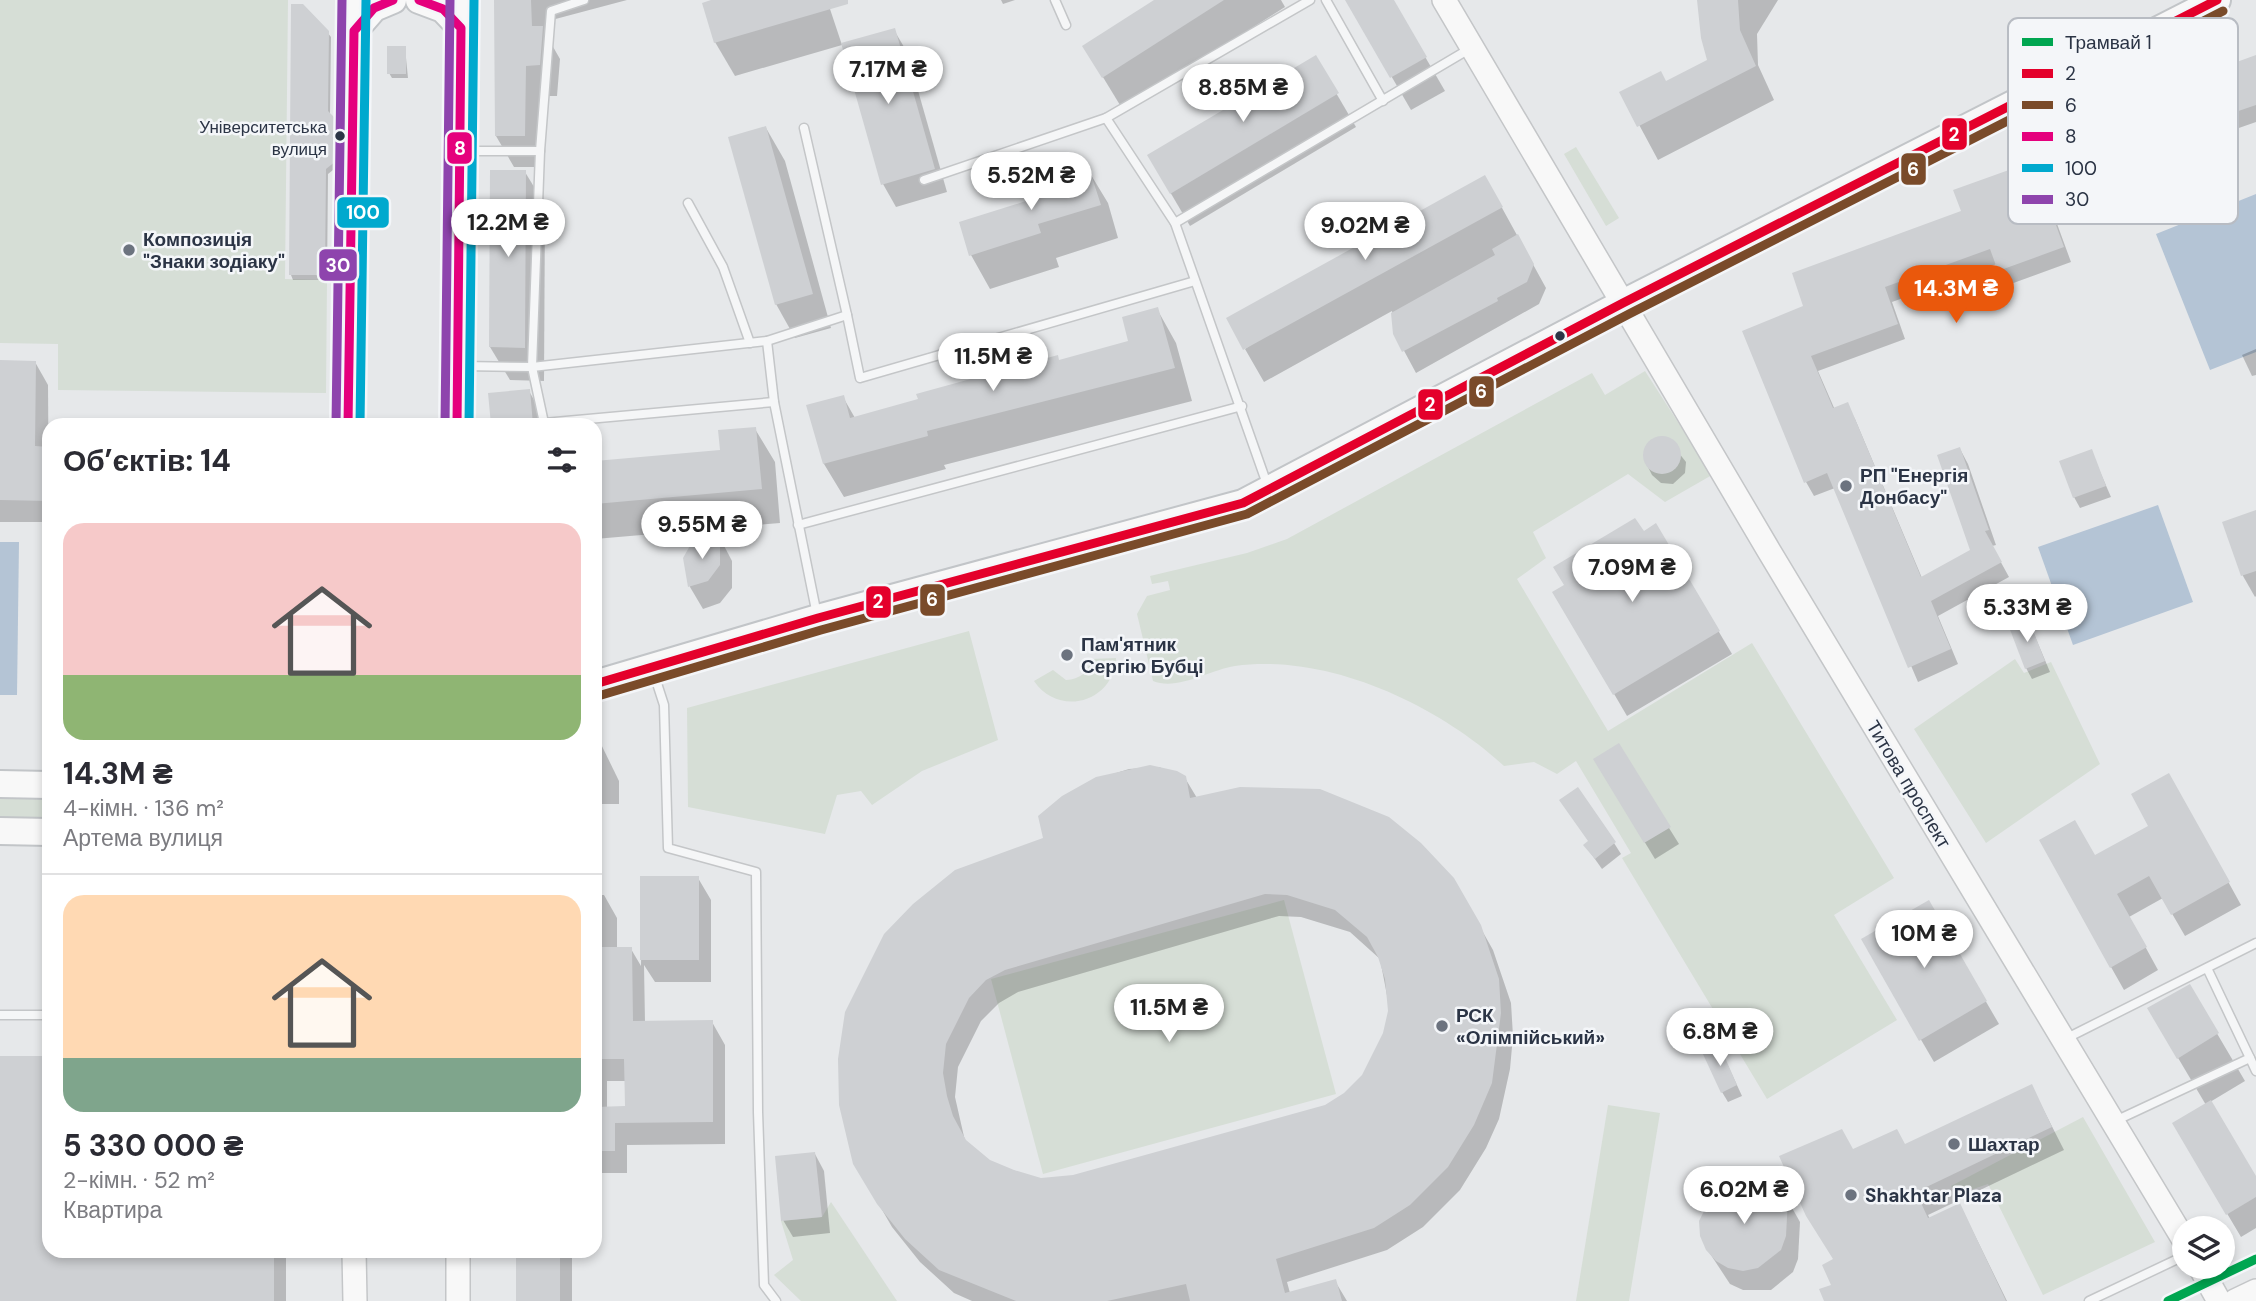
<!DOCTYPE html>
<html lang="uk">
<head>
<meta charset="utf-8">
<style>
	:root { --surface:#fff; --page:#f2f2f3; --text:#2b2b33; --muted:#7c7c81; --line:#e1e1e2; --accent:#ea580c }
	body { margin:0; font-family:"DM Sans",sans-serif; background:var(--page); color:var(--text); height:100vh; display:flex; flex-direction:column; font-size:26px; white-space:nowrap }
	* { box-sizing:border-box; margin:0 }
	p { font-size:23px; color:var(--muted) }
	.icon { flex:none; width:38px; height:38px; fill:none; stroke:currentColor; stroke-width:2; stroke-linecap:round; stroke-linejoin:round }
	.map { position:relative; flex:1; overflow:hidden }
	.details { position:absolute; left:42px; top:418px; width:560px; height:840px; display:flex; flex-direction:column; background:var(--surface); border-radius:21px; box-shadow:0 4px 10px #0003 }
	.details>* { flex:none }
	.fabs { position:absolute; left:2172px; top:1216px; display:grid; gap:14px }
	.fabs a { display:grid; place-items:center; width:63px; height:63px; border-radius:50%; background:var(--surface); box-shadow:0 4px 10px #0003; font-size:35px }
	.price { position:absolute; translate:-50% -60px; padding:0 16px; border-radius:24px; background:#fff; color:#222; font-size:23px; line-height:46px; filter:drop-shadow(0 2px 4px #0008) }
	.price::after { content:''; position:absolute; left:50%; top:42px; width:21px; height:16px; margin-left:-10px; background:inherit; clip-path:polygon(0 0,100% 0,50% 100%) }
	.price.selected { background:var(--accent); color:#fff }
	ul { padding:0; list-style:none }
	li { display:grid; align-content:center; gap:14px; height:371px; padding:0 21px }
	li+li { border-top:2px solid var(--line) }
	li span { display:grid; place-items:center; height:217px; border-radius:21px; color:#555 }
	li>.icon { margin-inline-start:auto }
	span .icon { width:126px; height:126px; fill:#fffc; stroke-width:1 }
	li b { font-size:30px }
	h2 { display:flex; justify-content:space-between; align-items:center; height:84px; padding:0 21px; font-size:30px }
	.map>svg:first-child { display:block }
	.green { fill:#d6ded6 }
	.water { fill:#b4c4d5 }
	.shadow { fill:#0003; fill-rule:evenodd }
	.building { fill:#ced0d3; fill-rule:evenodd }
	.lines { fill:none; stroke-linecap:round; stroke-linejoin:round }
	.lane-casing { stroke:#c4c6c8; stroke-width:11 }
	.secondary-casing { stroke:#c4c6c8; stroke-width:26 }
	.primary-casing { stroke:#c2c5c8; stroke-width:30 }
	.lane { stroke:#f5f6f7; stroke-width:8 }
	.secondary { stroke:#f8f8f8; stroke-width:23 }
	.primary { stroke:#f8f8f8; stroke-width:26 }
	.bus-1-casing { stroke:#f4f6f9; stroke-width:14 }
	.bus-2-casing { stroke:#f4f6f9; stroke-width:14 }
	.bus-3-casing { stroke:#f4f6f9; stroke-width:14 }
	.bus-4-casing { stroke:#f4f6f9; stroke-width:14 }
	.bus-5-casing { stroke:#f4f6f9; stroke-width:14 }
	.bus-1 { stroke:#e4002b; stroke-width:9 }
	.bus-2 { stroke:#7a4b2a; stroke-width:9 }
	.bus-3 { stroke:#e5007d; stroke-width:9 }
	.bus-4 { stroke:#00a9ce; stroke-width:9 }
	.bus-5 { stroke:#8e44ad; stroke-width:9 }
	.tram-1-casing { stroke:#f4f6f9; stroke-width:14 }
	.tram-1 { stroke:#00a651; stroke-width:9 }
	.bus-dot { fill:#2b3445; stroke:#f4f6f9; stroke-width:2.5 }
	.poi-dot { fill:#6c737f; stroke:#f4f6f9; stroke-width:2.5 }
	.labels { text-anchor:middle; stroke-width:5; stroke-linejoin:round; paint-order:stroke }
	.bus-label { font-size:17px; fill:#2b3445; stroke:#f4f6f9; text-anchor:end }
	.poi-label { font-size:19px; font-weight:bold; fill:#2b3445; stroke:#f4f6f9; text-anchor:start }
	.street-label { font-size:19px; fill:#2b3445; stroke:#f4f6f9 }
	.key { fill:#f4f6f9; stroke:#b8bcc3; stroke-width:2 }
	.key-label { font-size:19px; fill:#2b3445 }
	.line-badge { stroke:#f4f6f9; stroke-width:2.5 }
	.badge-label { font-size:19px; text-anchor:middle; font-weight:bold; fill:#fff }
</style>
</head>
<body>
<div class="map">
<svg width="2256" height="1301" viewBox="0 0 2256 1301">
	<rect width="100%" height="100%" fill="#e6e8ea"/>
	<g class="green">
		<path d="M0 0H288L285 279 327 280 326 393 58 390V344L0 343Z"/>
		<path d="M1576 147 1619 218 1606 226 1564 154Z"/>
		<path d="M1645 371 1712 475 1665 502 1628 474 1533 532 1546 558 1517 579 1608 731 1752 643 1894 878 1834 915 1897 1020 1767 1099 1622 858 1631 853 1576 761 1557 774 1534 762 1504 766C1438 705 1328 653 1235 666 1209 670 1178 691 1153 681L1137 614 1147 596 1170 590 1168 581 1152 584 1150 576 1247 553 1287 539 1592 373 1605 395Z"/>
		<path d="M969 631 998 740 922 771 872 805 861 791 837 795 825 834 688 807 687 708Z"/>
		<path d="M1116 658C1114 702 1059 718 1034 681L1053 670 1066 680C1080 679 1088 673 1091 659Z"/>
		<path d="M2015 659 2024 673 2051 662 2100 764 1986 843 1914 729Z"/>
		<path d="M0 797 42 798 49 803V814L38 819H0Z"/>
		<path d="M1284 900 1336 1094 1043 1174 991 979Z"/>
		<path d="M1608 1105 1660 1113 1629 1301H1576Z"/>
		<path d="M2083 1117 2155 1242 2043 1295 1988 1184 1958 1194 1951 1186Z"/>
		<path d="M831 1202 897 1301H801L774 1275 793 1260 781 1221 822 1217Z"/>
	</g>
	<g class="water">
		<path d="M2256 194V352L2210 370 2156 234Z"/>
		<path d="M2158 505 2193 602 2073 645 2038 547Z"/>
		<path d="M0 542H19L17 695H0Z"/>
	</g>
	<g class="shadow">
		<path d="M496 0H627L548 21V38L560 59 557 96H542V167H514L496 136Z"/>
		<path d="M718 0H827L842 45 735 76 715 42Z"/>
		<path d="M1001 0H1015L1003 4Z"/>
		<path d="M1157 0H1281L1285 7 1123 110 1084 46Z"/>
		<path d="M1347 0H1392L1445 91 1411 110Z"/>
		<path d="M1701 0H1778L1757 34 1758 65 1774 100 1658 160 1622 93 1666 83 1709 61Z"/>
		<path d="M894 30 907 52 947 192 896 207 883 184Z"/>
		<path d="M327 32 331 37 330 115 338 127V166L328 174 327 280H293L291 275Z"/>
		<path d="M405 48 408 78H392L389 73Z"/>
		<path d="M1315 57 1356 127 1190 226 1149 156Z"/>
		<path d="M2256 57V122L2216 136 2229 170 2165 193 2159 183 2056 221 2071 262 2008 285 1997 264 1892 302 1905 339 1818 371 1835 410 1847 405 1855 419 1922 578 1972 551 1960 449 1968 464 1996 545 1992 546 2009 577 1938 616 1958 664 1918 682 1835 488 1814 496 1806 482V307L1963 212 2128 129Z"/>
		<path d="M766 128 785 161 831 328 795 338 776 304Z"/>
		<path d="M1088 170 1108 203 1118 238 1056 258 1059 267 990 289 971 255 1028 202Z"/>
		<path d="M525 172 545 205 544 381 510 380 490 347Z"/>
		<path d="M1485 177 1546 288 1539 304 1416 373 1395 334 1392 311 1264 382 1245 349Z"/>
		<path d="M1157 309 1176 343 1192 401 944 465 946 469 844 497 824 464 808 406 843 397 855 418 1130 342Z"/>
		<path d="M2256 349V375L2252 376 2242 355Z"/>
		<path d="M0 362H35L48 385 49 522H0Z"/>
		<path d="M529 391 548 425H493L490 395Z"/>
		<path d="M755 429 775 462 780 523 595 539V463L722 452Z"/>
		<path d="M1667 438 1686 462 1685 473 1673 484 1661 483 1652 475 1646 463 1644 451 1650 441Z"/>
		<path d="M2091 451 2111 497 2080 508 2074 497Z"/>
		<path d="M2256 512V596L2255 597 2243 576 2224 524Z"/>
		<path d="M1656 526 1732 654 1627 716 1555 593Z"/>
		<path d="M720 538 732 561V588L720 603 703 609 690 587 685 558Z"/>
		<path d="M2029 622 2050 672 2032 679 2026 668Z"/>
		<path d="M597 736 619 781V804H595Z"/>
		<path d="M1159 767 1185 778 1197 798 1453 879 1493 950 1511 1003 1513 1036 1510 1069 1499 1119 1486 1148 1460 1190 1423 1227 1387 1250 1287 1282 1290 1293 1335 1281 1347 1301H972L954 1293 920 1262 892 1227 855 1163 1045 840 1097 779 1129 769ZM1279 916 1301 917 1350 932 1380 959 1390 1011 1385 1034 1363 1076 1346 1094 1326 1107 1073 1177 1041 1180 989 1162 965 1141 955 1097 958 1067 981 1021 999 1003 1018 992Z"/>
		<path d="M1605 777 1669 828 1679 844 1655 859Z"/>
		<path d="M2182 798 2241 905 2185 936 2163 898 2129 917 2158 970 2124 990 2111 967 2094 858 2150 827Z"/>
		<path d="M1614 843 1621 854 1602 869 1585 845Z"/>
		<path d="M642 878H698L711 900V982H655L644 965 645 1022H712L725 1045V1144L627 1145V1173H595V895H604L617 918V949H631L641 966ZM607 1081H626V1108H607Z"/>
		<path d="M1928 902 1999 1024 1934 1062 1863 940Z"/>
		<path d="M2189 986 2245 1081 2210 1102 2256 1179V1228L2241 1237 2174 1124 2206 1105 2149 1009Z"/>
		<path d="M1724 1057 1742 1096 1728 1102 1722 1092Z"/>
		<path d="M0 1058H49V1251H286V1301H0Z"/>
		<path d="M2032 1087 2064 1150 1928 1215 1930 1219 1960 1205 2007 1301H1826L1834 1286 1853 1151 1905 1146Z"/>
		<path d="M815 1154 824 1171 830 1233 793 1237 783 1220Z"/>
		<path d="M1787 1199 1800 1222 1798 1259 1793 1272 1771 1290H1743L1730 1284 1707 1249Z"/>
		<rect x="518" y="1251" width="54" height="50"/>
	</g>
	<g class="building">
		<path d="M494 0H531L532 26H543L540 65 526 66 525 136H495Z"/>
		<path d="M711 0H848V4L714 43 702 3Z"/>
		<path d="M1154 0H1224L1102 78 1082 46Z"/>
		<path d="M1345 0H1394L1427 57 1390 78Z"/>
		<path d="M1697 0H1738L1740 30 1756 66 1637 127 1619 92 1661 71 1666 81 1707 60 1701 38Z"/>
		<path d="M291 4H303L329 31 328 111 337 120 336 161 326 169 325 275H289Z"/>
		<path d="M895 28 935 169 881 185 841 43Z"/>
		<rect x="387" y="46" width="19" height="28"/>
		<path d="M1316 55 1339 93 1170 194 1147 155Z"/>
		<path d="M2256 55V105L2209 121 2222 155 2155 179 2151 169 2049 206 2064 247 1998 271 1990 249 1885 287 1898 324 1811 356 1833 408 1848 402 1921 577 1970 550 1937 455 1960 447 1989 530 1985 531 2002 562 1931 601 1951 649 1908 668 1827 473 1804 483 1742 331 1803 306 1792 273 1961 211 1953 190 2126 128 2118 105Z"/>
		<path d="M766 126 813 294 775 305 728 137Z"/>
		<path d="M1089 168 1101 205 1038 224 1041 233 969 256 959 222 1026 201 1022 188Z"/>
		<path d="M490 170H526L525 348 489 347Z"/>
		<path d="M1485 175 1503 207 1243 350 1226 318Z"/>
		<path d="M1518 234 1534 264 1527 282 1497 298 1498 301 1402 352 1393 334 1391 313 1495 255 1492 249Z"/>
		<path d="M1158 307 1175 368 927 431 928 436 823 464 806 405 844 395 850 418 918 399 916 394 1058 355 1059 360 1128 341 1122 317Z"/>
		<path d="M0 360 36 361 35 446 49 447V501L0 500Z"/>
		<path d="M530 389 533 425H491L488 393Z"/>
		<path d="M756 427 762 489 595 504V461L720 450 718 430Z"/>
		<circle cx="1662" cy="455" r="19"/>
		<path d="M2092 449 2106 486 2073 498 2059 461Z"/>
		<path d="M2256 510V571L2241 576 2222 522Z"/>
		<path d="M1635 518 1644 531 1656 523 1720 631 1613 695 1552 592 1564 585 1553 567Z"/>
		<path d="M720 536V565L708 581 688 587 683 558 691 544Z"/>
		<path d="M2029 620 2045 661 2025 669 2009 627Z"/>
		<path d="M1619 743 1671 827 1644 843 1593 759Z"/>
		<path d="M1150 765 1177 771 1186 776 1190 798 1240 787 1320 789 1389 817 1421 843 1454 878 1481 925 1499 979 1501 1013 1492 1083 1474 1125 1448 1167 1410 1205 1374 1228 1276 1259 1285 1293 1336 1279 1342 1301H1190L1186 1284 1107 1301H1016L939 1270 905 1239 877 1204 853 1164 839 1105 838 1059 845 1012 884 934 913 904 955 870 1043 838 1038 816 1062 796 1096 777ZM1265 894 1287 895 1335 910 1367 937 1378 957 1385 979 1388 1011 1383 1033 1362 1075 1344 1093 1325 1105 1073 1175 1041 1178 1014 1170 990 1160 966 1140 953 1116 947 1096 943 1073 946 1044 969 998 986 980 1005 970Z"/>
		<path d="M2169 773 2230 882 2171 915 2149 876 2117 894 2147 947 2110 968 2039 840 2075 820 2095 855 2148 826 2131 794Z"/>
		<path d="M1578 787 1616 842 1595 859 1583 845 1588 841 1559 800Z"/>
		<rect x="640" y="876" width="59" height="84"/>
		<path d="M1929 900 1987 1001 1919 1041 1861 939Z"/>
		<path d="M595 947H632L633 1021 713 1020V1122L615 1123V1151H595V1107L625 1106 624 1059H595Z"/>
		<path d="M2190 984 2219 1033 2177 1059 2147 1008Z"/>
		<path d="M1719 1044 1737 1085 1721 1093 1702 1052Z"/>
		<path d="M0 1056H49V1251H274V1301H0Z"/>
		<path d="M2032 1084 2052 1127 1916 1192 1928 1218 1960 1203 2006 1301H1824L1819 1289 1831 1285 1822 1265 1833 1259 1806 1216 1779 1156 1842 1129 1853 1149 1897 1129 1905 1144Z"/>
		<path d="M2211 1100 2256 1176V1197L2226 1215 2172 1123Z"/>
		<path d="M815 1152 822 1217 781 1221 775 1156Z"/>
		<path d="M1738 1182 1753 1183 1788 1198 1786 1236 1781 1250 1758 1268 1743 1271 1728 1268 1716 1261 1706 1250 1700 1236 1699 1221 1712 1195Z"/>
		<rect x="516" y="1251" width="44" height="50"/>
	</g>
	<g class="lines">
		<defs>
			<g id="lane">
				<path d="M584 0 551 11 540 151 532 367 544 423 774 402"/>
				<path d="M1055 0 1066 25"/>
				<path d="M1326 0 1383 101"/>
				<path d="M804 128 847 315 767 341 774 402 817 615"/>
				<path d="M466 151H540"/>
				<path d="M924 180 1106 118"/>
				<path d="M688 203 723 267 750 343"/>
				<path d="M1175 223 1471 48"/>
				<path d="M847 315 860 378 1195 281"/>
				<path d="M461 366 532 367 767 341"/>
				<path d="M1268 487 1175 223 1106 118 1310 0"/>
				<path d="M798 525 1242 406"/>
				<path d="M653 671 664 705 668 848 756 872 758 1112 764 1285 776 1301"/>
				<path d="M2207 968 2250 1058"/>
				<path d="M0 1015H49"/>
				<path d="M2065 1039 2256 943"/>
				<path d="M2115 1121 2250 1058 2256 1071"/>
				<path d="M2089 1301 2184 1256"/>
			</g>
			<g id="secondary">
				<path d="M1444 0 1769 551 2184 1240"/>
				<path d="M354 1251 355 1301"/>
				<path d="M2200 1267 2219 1301"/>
				<path d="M458 1301V1251"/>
				<path d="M2235 1301 2256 1291"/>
			</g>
			<g id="primary">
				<path d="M419 0 443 9 461 28"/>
				<path d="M354 31 374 8 393 0"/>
				<path d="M348 425 354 0"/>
				<path d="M457 425 462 0"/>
				<path d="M595 684 818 618 1243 503 1623 303 2217 0"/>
				<path d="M0 784 49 785"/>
				<path d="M0 831 49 832"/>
			</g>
		</defs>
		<use href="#lane" class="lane-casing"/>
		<use href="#secondary" class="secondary-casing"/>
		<use href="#primary" class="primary-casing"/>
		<use href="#lane" class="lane"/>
		<use href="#secondary" class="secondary"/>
		<use href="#primary" class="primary"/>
		<defs>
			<path id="bus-1" d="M595 684 818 618 1243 503 1623 303 2217 0"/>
			<path id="bus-2" d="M598 696 821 630 1247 514 1629 314 2223 11"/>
			<g id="bus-3">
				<path d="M419 0 443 9 461 28 457 425"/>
				<path d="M348 425 354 31 374 8 393 0"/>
			</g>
			<g id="bus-4">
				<path d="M360 425 366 0"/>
				<path d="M469 425 474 0"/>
			</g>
			<g id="bus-5">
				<path d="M336 425 342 0"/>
				<path d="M445 425 450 0"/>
			</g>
		</defs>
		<use href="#bus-1" class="bus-1-casing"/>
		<use href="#bus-2" class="bus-2-casing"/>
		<use href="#bus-3" class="bus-3-casing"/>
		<use href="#bus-4" class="bus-4-casing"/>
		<use href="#bus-5" class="bus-5-casing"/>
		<use href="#bus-1" class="bus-1"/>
		<use href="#bus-2" class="bus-2"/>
		<use href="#bus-3" class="bus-3"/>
		<use href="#bus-4" class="bus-4"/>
		<use href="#bus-5" class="bus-5"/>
		<defs>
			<path id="tram-1" d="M2168 1301 2256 1259"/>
		</defs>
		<use href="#tram-1" class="tram-1-casing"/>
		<use href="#tram-1" class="tram-1"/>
	</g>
	<g class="bus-dot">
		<circle cx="340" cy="136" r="6"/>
		<circle cx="1560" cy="336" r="6"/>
	</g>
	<g class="poi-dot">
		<circle cx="129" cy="250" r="7"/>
		<circle cx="1846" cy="486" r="7"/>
		<circle cx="1067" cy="655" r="7"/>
		<circle cx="1442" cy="1026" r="7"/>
		<circle cx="1954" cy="1144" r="7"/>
		<circle cx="1851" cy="1195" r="7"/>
	</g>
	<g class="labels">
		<g class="bus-label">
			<text x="327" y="133">Університетська<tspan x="327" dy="22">вулиця</tspan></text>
		</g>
		<g class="poi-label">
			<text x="143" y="246">Композиція<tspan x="143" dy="22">"Знаки зодіаку"</tspan></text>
			<text x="1860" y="482">РП "Енергія<tspan x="1860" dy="22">Донбасу"</tspan></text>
			<text x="1081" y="651">Пам'ятник<tspan x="1081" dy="22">Сергію Бубці</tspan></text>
			<text x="1456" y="1022">РСК<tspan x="1456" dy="22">«Олімпійський»</tspan></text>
			<text x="1968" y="1151">Шахтар</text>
			<text x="1865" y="1202">Shakhtar Plaza</text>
		</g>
		<g class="street-label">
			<text transform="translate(1909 784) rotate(59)" y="7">Титова проспект</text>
		</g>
	</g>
	<rect x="2008" y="18" width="230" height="206" rx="10" class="key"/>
	<rect x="2022" y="38" width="31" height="8" fill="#00a651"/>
	<rect x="2022" y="69" width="31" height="9" fill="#e4002b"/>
	<rect x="2022" y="101" width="31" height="8" fill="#7a4b2a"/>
	<rect x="2022" y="132" width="31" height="9" fill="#e5007d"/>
	<rect x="2022" y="164" width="31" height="8" fill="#00a9ce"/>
	<rect x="2022" y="195" width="31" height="9" fill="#8e44ad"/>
	<g class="key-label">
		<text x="2065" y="49">Трамвай 1</text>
		<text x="2065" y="80">2</text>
		<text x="2065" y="112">6</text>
		<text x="2065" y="143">8</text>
		<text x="2065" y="175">100</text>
		<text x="2065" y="206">30</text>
	</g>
	<g class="line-badge">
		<rect x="1941" y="117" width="27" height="34" rx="7" fill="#e4002b"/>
		<rect x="446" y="131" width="27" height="34" rx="7" fill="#e5007d"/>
		<rect x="1900" y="152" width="27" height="34" rx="7" fill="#7a4b2a"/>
		<rect x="336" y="196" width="54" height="33" rx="7" fill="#00a9ce"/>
		<rect x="318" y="248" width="40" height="34" rx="7" fill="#8e44ad"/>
		<rect x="1468" y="375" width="27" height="33" rx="7" fill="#7a4b2a"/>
		<rect x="1417" y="388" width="27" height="33" rx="7" fill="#e4002b"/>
		<rect x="919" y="583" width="27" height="34" rx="7" fill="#7a4b2a"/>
		<rect x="865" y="585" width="27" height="34" rx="7" fill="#e4002b"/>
	</g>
	<g class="badge-label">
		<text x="1954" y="141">2</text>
		<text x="460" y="155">8</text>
		<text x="1913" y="176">6</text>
		<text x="363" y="219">100</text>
		<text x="338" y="272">30</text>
		<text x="1481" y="398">6</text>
		<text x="1430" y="411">2</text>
		<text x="932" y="606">6</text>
		<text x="878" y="608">2</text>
	</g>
</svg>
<div class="fabs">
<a><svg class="icon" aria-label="layers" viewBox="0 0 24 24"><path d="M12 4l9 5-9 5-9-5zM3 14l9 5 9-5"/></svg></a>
</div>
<b class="price" style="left:888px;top:106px">7.17M ₴</b>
<b class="price" style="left:1243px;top:124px">8.85M ₴</b>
<b class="price" style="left:1031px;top:212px">5.52M ₴</b>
<b class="price" style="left:508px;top:259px">12.2M ₴</b>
<b class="price" style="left:1365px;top:262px">9.02M ₴</b>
<b class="price selected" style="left:1956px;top:325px">14.3M ₴</b>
<b class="price" style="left:993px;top:393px">11.5M ₴</b>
<b class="price" style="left:702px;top:561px">9.55M ₴</b>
<b class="price" style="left:1632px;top:604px">7.09M ₴</b>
<b class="price" style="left:2027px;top:644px">5.33M ₴</b>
<b class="price" style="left:1924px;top:970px">10M ₴</b>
<b class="price" style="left:1169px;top:1044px">11.5M ₴</b>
<b class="price" style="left:1720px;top:1068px">6.8M ₴</b>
<b class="price" style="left:1744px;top:1226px">6.02M ₴</b>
<section class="details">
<h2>Об’єктів: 14<svg class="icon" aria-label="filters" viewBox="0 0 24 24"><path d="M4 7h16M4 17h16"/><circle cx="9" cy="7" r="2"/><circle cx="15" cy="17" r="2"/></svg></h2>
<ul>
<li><span style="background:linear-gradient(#f6c9c9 70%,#8fb573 0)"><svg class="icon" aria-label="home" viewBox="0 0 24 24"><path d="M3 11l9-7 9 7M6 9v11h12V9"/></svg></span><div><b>14.3M ₴</b><p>4-кімн. · 136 m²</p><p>Артема вулиця</p></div></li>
<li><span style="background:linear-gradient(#ffd9b3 75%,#7fa58c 0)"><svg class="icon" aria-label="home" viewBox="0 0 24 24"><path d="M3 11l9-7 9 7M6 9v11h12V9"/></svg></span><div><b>5 330 000 ₴</b><p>2-кімн. · 52 m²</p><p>Квартира</p></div></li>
</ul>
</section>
</div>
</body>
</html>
